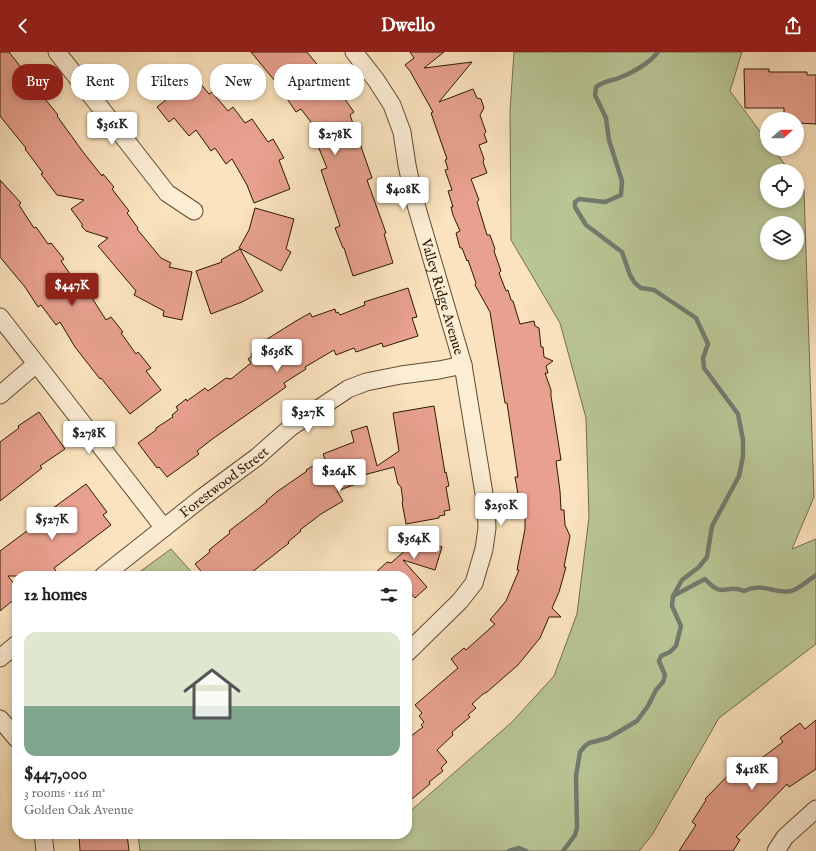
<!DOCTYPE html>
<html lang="en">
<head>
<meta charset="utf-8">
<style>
	:root { --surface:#fff; --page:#f2f2f2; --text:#202124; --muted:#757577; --accent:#8f2418 }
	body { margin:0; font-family:"IM FELL English",serif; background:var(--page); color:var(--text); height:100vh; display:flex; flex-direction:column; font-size:15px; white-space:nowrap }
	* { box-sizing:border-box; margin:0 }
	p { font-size:13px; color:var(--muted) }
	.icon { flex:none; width:22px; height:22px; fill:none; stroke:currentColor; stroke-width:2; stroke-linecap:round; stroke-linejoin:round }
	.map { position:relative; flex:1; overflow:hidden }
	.sheet { position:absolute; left:12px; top:519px; width:400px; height:268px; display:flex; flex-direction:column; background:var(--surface); border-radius:16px; box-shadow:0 2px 6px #0003 }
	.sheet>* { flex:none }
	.guide { position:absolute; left:12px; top:12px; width:400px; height:36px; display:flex; gap:8px }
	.needle { width:26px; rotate:69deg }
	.fabs { position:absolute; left:760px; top:60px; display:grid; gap:8px }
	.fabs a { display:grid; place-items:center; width:44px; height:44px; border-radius:50%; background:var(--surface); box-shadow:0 2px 6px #0003; font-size:20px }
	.price { position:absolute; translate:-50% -34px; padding:0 9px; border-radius:4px; background:#fff; color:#222; font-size:13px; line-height:26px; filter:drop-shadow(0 1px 2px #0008) }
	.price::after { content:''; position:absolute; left:50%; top:24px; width:12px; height:9px; margin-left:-6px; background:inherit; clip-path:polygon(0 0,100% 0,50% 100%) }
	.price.on { background:var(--accent); color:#fff }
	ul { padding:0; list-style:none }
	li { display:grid; align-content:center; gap:8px; height:212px; padding:0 12px }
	li span { display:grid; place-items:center; height:124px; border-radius:12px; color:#555 }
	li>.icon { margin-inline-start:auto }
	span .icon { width:72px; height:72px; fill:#fffc; stroke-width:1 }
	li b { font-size:17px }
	h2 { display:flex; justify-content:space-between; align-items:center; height:48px; padding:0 12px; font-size:17px }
	.chip { padding:0 14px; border-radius:16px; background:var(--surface); box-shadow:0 2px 6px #0003; font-size:14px; line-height:36px }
	.chip.on { background:var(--accent); color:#fff }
	header { display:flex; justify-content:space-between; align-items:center; height:52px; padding:0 12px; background:var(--accent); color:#fff; font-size:18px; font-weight:800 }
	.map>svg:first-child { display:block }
	.green { fill:#b9c595; stroke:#746e4c; fill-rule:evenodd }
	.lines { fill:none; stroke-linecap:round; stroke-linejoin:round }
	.stream { stroke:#727b6e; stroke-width:4.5 }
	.building { fill:#e8a18f; stroke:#2e1803 }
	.street-casing { stroke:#614b32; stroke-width:19 }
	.street { stroke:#fcedd5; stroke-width:17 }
	.labels { text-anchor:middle; stroke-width:4; stroke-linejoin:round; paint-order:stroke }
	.street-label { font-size:14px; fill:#2e1803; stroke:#fcedd5 }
</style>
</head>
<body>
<header><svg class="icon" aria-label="back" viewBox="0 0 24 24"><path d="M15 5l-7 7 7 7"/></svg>Dwello<svg class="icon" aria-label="share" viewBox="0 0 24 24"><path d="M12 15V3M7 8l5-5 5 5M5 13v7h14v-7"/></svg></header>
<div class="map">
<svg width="816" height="799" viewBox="0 0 816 799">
	<rect width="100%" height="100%" fill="#fae3be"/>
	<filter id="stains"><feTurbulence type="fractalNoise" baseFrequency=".005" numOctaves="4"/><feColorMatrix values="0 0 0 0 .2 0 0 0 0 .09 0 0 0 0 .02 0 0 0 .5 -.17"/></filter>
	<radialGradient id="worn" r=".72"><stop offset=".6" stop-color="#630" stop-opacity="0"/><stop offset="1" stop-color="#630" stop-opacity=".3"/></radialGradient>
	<g class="green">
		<path d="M514 0H742L730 39 767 89V97H773L790 119H767V149H797V129L804 138 814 445 792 497 816 487V592L719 666 652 783 639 799H140L138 782H407V762L512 670 554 624 577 562 589 465 586 366 560 271 511 188 510 59ZM767 171H797V201H767Z"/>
		<path d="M171 497 195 524H134Z"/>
	</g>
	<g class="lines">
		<g class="stream">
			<path d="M673 544 705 527C724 548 725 531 744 539 763 530 773 542 791 539 798 538 810 527 816 523"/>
			<path d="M509 799 519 796 526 799"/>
			<path d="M563 799 575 783 577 776 576 724 580 700 585 694 589 691 608 686 637 669 648 654 656 638 663 630 665 623 659 609 661 604 670 600 676 594 681 574 672 554 673 544 682 528 699 515 707 505 712 474 739 424 743 404V388L738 362 704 316 703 306 708 292 696 266 654 238 641 236 635 231 630 223 622 200 586 173 575 155V150L579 147 605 150 621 143 622 129 609 88 606 66 595 43 596 35C604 29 611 29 619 26 632 21 650 11 658 0"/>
		</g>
	</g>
	<g class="building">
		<path d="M0 0H9L23 18 32 33 34 31 46 46 45 47 58 63 57 64 83 100 102 124 103 122 114 135 112 137 129 159 127 161 138 176 137 177 161 206 171 211 169 215 192 220 182 268 163 264 164 259 134 243 136 239 98 194 108 186 86 179 82 175V172L71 157 84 148 57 143 41 122 43 121 25 97 26 96 0 64Z"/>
		<path d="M251 0H307L320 16 321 14 354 60 350 63 372 126 367 128 386 181 384 182 393 211 353 224 344 196H343L335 176 340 174 321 118 327 116 316 89 323 86 301 57 296 60 283 41 284 40Z"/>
		<path d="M410 0H444L424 16 472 10 439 50 473 37 477 46 481 47 484 56 480 63 486 80 484 82 487 90 479 93 484 107 483 110 487 121 471 127 479 148 477 150 487 183H490L495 197 494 199 501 219 499 221 506 239 508 238 511 248 513 249 520 272 534 269 535 274 539 276 541 295H543L544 305 553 309 546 314 548 321H545L551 338V344L561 408 556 409 560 439 561 458H564L565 473 570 484 564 515H566L559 540 552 556 561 565H549L540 586 518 613 487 640 483 642 472 652 476 656 468 663 470 665 452 680 453 683 437 698 447 710 441 716 443 719 429 730 430 732 407 751V687L423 675 421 673 424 670 419 664 422 661 415 653 458 616 451 607 464 596 466 598 495 572 490 568 506 549 519 518H517L525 477V460H521L520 442H518L515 425H518L507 351H505L490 260 475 233 476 231 468 208 467 209 462 196H460L456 181 460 179 453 163 451 155H453L448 139 452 138 445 118 448 117 445 108 447 107 431 61 433 60 410 19 405 13 414 6Z"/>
		<path d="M744 17H769V20H807V23H816V72L797 71V67H784V56H745Z"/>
		<path d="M195 25 209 42 212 40 228 59 233 55 245 71 252 67 268 90 273 87 284 106 279 108 290 137 254 151 247 133 232 107 226 112 215 96 211 99 196 78 189 84 174 66 169 70 157 55Z"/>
		<path d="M0 128 21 151 19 153 34 176 36 175 48 192 51 191 64 207 61 209 77 232 82 228 94 244 92 246 106 268 111 265 123 280 121 281 136 302 138 300 151 316 146 319 161 338 130 362 101 326 100 327 75 295 60 270 56 273 41 253 38 255 25 235 0 205Z"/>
		<path d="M255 156 294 167 286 197 291 200 281 219 239 196 249 178Z"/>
		<path d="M240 197 263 239 242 250 211 262 196 219 222 210 221 208Z"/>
		<path d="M408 236 417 265 412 266 418 284 383 295 382 291 356 300 354 296 336 303 334 298 305 315 306 317 284 331 286 335 211 388 197 399 199 402 167 425 159 415 157 416 138 391 156 378V376L173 365 172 363 178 358 176 355 186 347 187 349 205 336 208 339 226 326 231 327 251 311 248 307 252 304 251 302 256 299 254 297 264 289 296 269 310 261 312 265 335 257 336 261 338 260 340 263 365 253 364 250Z"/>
		<path d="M434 354 445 421 446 420 449 434 446 435 450 458 444 459 445 463 439 464V466L406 472 402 450 403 449 401 435 398 432 394 415 356 425 359 431 337 439 343 449 321 462 300 478 301 479 288 490 289 491 247 524H205L195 512 210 500 209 498 230 481 229 479 267 450 266 449 278 439 307 419 306 418 325 407 323 402 354 390 351 379 367 374 377 414 399 399 393 361Z"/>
		<path d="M39 360 65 397 40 414 42 416 0 449V390L19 376 18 374Z"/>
		<path d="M86 432 107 460 103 463 111 473 54 516 56 519 48 524H8L17 536V545L0 559V499L39 470 50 460 49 459Z"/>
		<path d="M407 476 439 486 437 493 442 495 435 518 403 508 427 535 415 546 407 537V524H372L387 510 391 511 409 495 403 489Z"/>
		<path d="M816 668V717L789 735 787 732 754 766 736 785 740 788 733 799H679L696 773 692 770 706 748 705 747 744 707 751 714 783 690 780 686 800 671 805 677Z"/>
		<path d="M79 782H127L129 799H80Z"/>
	</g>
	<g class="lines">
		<defs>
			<g id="street">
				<path d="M57 0 167 141 194 159"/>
				<path id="s1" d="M354 0 376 28 392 53 402 80 407 113 414 146 463 313 486 454 487 476 484 497 474 531 460 549 407 601"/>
				<path d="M0 265 164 476"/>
				<path d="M0 343 36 312"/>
				<path id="s2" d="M103 524 203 445 257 405 291 375 348 337 366 330 401 323 439 318 463 313"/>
				<path d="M0 606 17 592"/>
				<path d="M0 667 17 687"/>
				<path d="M43 782 45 799"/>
				<path d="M776 799 785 785 816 757"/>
			</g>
		</defs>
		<use href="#street" class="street-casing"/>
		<use href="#street" class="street"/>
	</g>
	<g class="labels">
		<g class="street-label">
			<text dy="5" stroke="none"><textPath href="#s1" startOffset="264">Valley Ridge Avenue</textPath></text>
			<text dy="5" stroke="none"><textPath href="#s2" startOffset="153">Forestwood Street</textPath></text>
		</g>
	</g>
	<rect width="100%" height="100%" filter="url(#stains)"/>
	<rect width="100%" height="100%" fill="url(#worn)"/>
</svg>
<div class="fabs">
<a><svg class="needle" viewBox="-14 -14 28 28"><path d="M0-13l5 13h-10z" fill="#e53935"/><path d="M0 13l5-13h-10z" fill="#757577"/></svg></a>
<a><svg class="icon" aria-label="locate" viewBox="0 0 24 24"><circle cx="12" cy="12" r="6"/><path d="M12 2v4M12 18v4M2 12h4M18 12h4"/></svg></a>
<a><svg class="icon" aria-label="layers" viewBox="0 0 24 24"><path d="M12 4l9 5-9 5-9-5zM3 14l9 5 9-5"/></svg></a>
</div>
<b class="price" style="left:112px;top:94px">$361K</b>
<b class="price" style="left:335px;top:104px">$278K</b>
<b class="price" style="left:403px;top:159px">$408K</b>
<b class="price on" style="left:72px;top:255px">$447K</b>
<b class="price" style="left:277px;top:321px">$636K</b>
<b class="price" style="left:308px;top:382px">$327K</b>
<b class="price" style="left:89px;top:403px">$278K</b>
<b class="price" style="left:339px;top:441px">$264K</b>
<b class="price" style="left:501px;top:475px">$250K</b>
<b class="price" style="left:52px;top:489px">$527K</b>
<b class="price" style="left:414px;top:508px">$364K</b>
<b class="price" style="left:752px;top:739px">$418K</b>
<div class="guide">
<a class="chip on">Buy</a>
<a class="chip">Rent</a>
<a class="chip">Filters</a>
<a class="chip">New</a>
<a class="chip">Apartment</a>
</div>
<section class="sheet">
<h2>12 homes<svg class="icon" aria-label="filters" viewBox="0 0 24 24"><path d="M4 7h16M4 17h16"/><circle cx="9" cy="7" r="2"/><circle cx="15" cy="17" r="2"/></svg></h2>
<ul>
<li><span style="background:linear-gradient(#dfe7d0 60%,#7fa58c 0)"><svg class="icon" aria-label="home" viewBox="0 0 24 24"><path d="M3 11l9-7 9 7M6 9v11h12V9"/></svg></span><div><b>$447,000</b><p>3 rooms · 116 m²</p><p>Golden Oak Avenue</p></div></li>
</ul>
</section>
</div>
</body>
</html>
